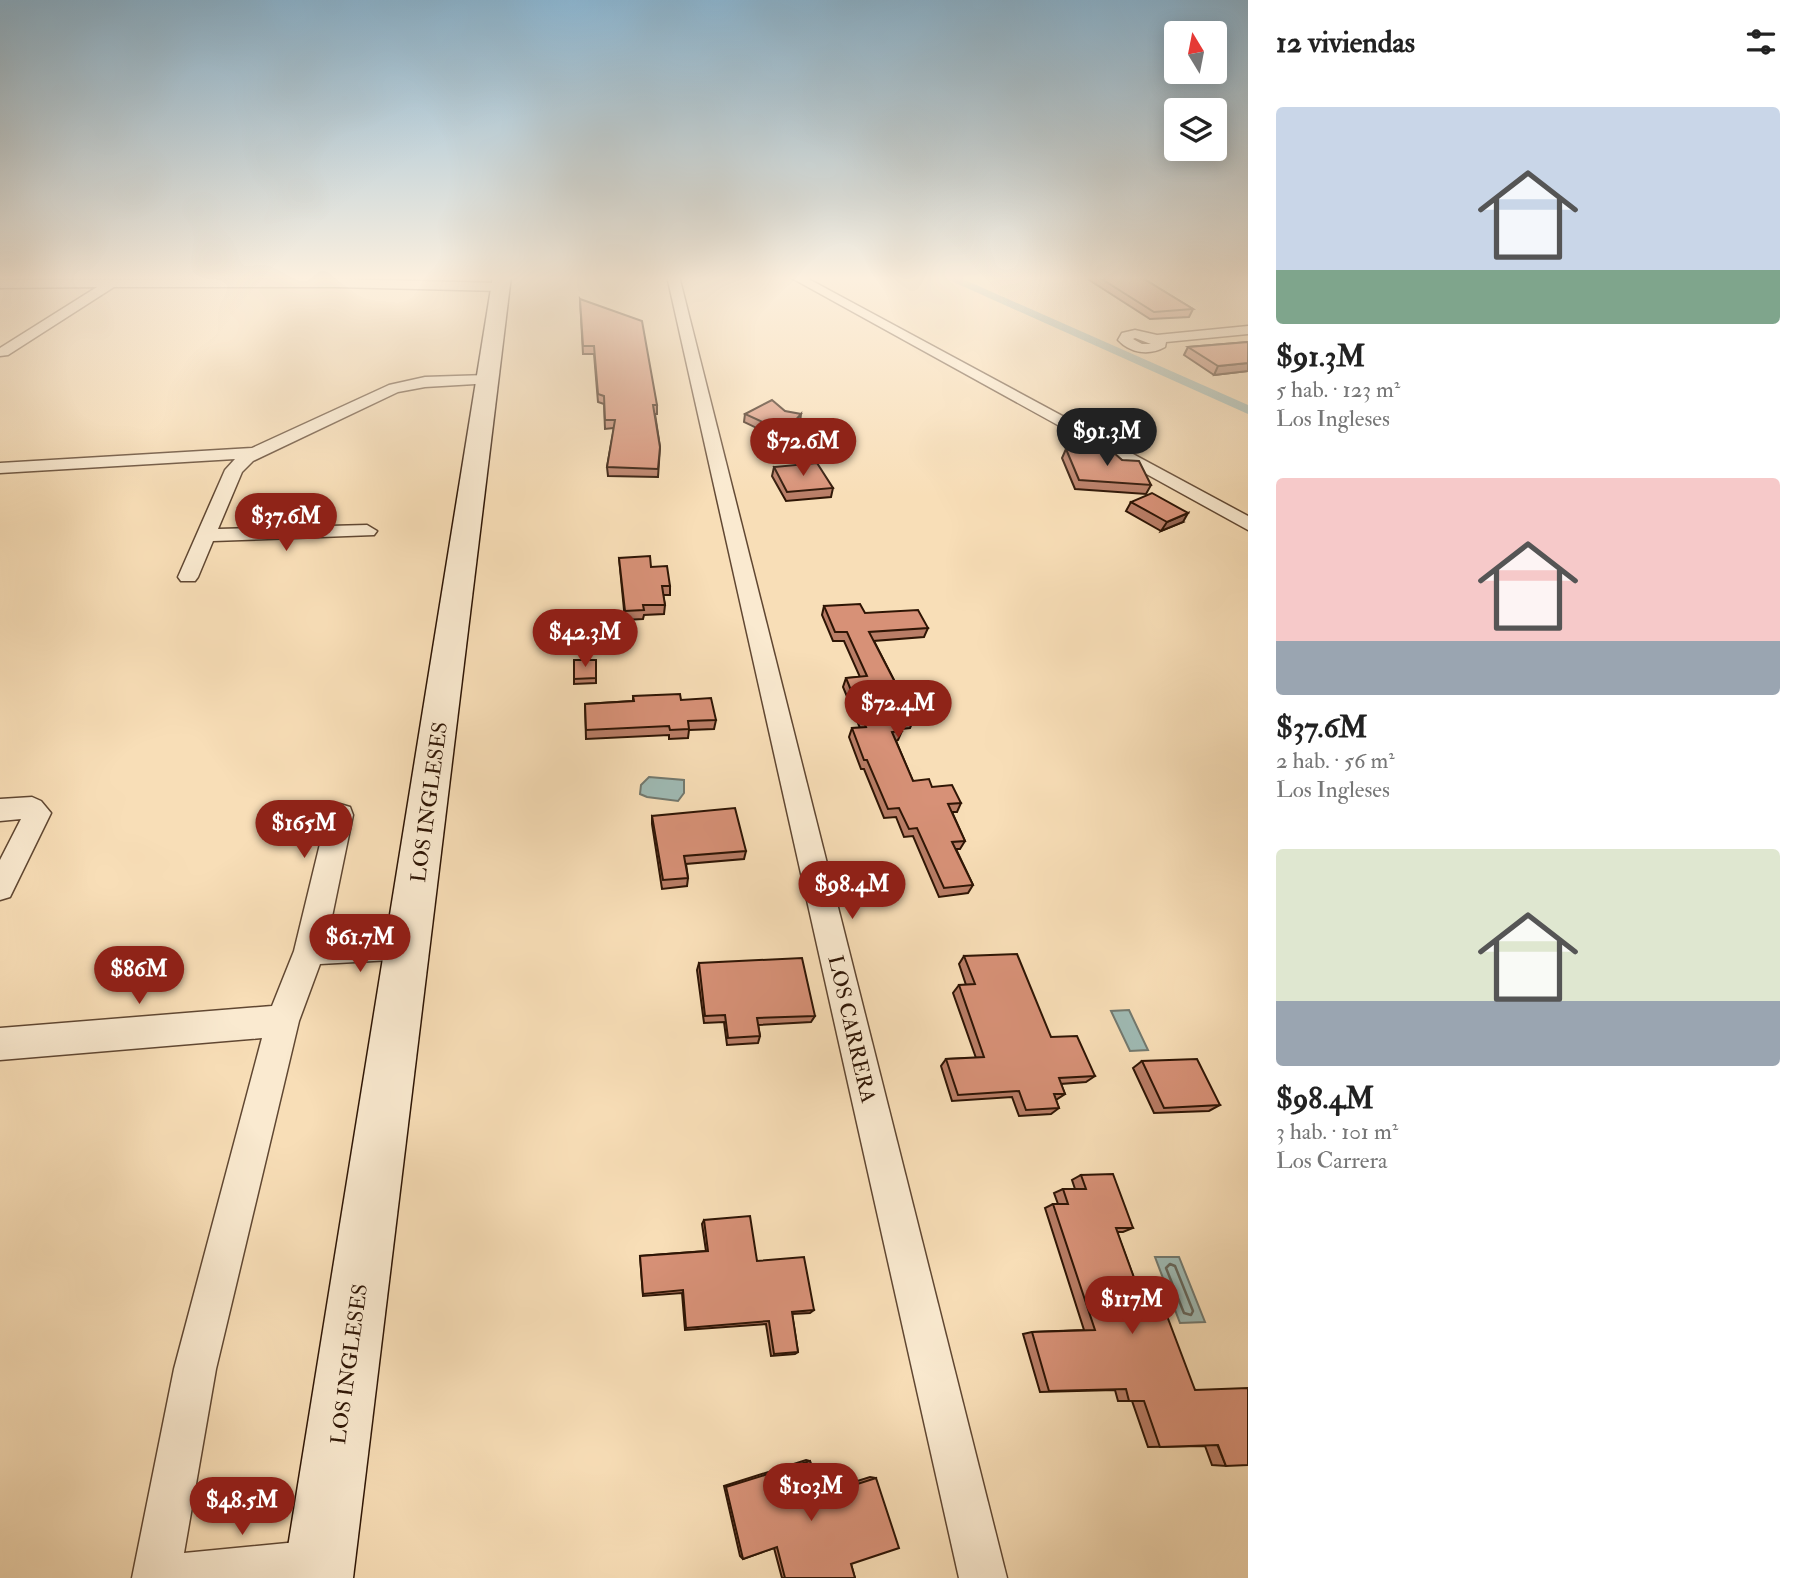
<!DOCTYPE html>
<html lang="es">
<head>
<meta charset="utf-8">
<style>
	:root { --surface:#fff; --page:#f6f6f6; --text:#222; --muted:#767676; --accent:#8f2418 }
	body { margin:0; font-family:"IM FELL Double Pica",serif; background:var(--page); color:var(--text); height:100vh; display:flex; flex-direction:column; font-size:26px; white-space:nowrap }
	* { box-sizing:border-box; margin:0 }
	p { font-size:23px; color:var(--muted) }
	.icon { flex:none; width:38px; height:38px; fill:none; stroke:currentColor; stroke-width:2; stroke-linecap:round; stroke-linejoin:round }
	.map { position:relative; flex:1; overflow:hidden }
	.drawer { display:flex; flex-direction:column; background:var(--surface); width:560px }
	.drawer>* { flex:none }
	.needle { width:46px; rotate:350deg }
	.controls { position:absolute; left:1164px; top:21px; display:grid; gap:14px }
	.controls a { display:grid; place-items:center; width:63px; height:63px; border-radius:7px; background:var(--surface); box-shadow:0 4px 18px #0003; font-size:35px }
	.price { position:absolute; translate:-50% -60px; padding:0 16px; border-radius:24px; background:var(--accent); color:#fff; font-size:23px; line-height:46px; filter:drop-shadow(0 2px 4px #0008) }
	.price::after { content:''; position:absolute; left:50%; top:42px; width:21px; height:16px; margin-left:-10px; background:inherit; clip-path:polygon(0 0,100% 0,50% 100%) }
	.price.on { background:#222; color:#fff }
	ul { padding:0; list-style:none }
	li { display:grid; align-content:center; gap:14px; height:371px; padding:0 28px }
	li span { display:grid; place-items:center; height:217px; border-radius:7px; color:#555 }
	li>.icon { margin-inline-start:auto }
	span .icon { width:126px; height:126px; fill:#fffc; stroke-width:1 }
	li b { font-size:30px }
	h2 { display:flex; justify-content:space-between; align-items:center; height:84px; padding:0 28px; font-size:30px }
	main { display:flex; flex:1; min-height:0 }
	.map>svg:first-child { display:block }
	.water { fill:#9fbbb5; stroke:#72796f; stroke-width:2 }
	.lines { fill:none; stroke-linecap:round; stroke-linejoin:round }
	.shore { stroke:#66685d; stroke-width:2.5 }
	.canal { fill:#9fbbb5; fill-rule:evenodd }
	.street-casing { stroke:#604732; stroke-width:3 }
	.secondary-casing { stroke:#2e1505; stroke-width:3 }
	.street { fill:#faead0; fill-rule:evenodd }
	.secondary { fill:#faead0; fill-rule:evenodd }
	.wall { fill:#b97d66; stroke:#2e1505; stroke-width:2 }
	.shaded-wall { fill:#966653; stroke:#2e1505; stroke-width:2 }
	.building { fill:#d79177; stroke:#2e1505; stroke-width:2 }
	.labels { text-anchor:middle; stroke-width:6; stroke-linejoin:round; paint-order:stroke }
	.street-label { font-size:21px; fill:#2e1505; stroke:#faead0 }
</style>
</head>
<body>
<main>
<div class="map">
<svg width="1248" height="1578" viewBox="0 0 1248 1578">
	<rect width="100%" height="100%" fill="#f8deb7"/>
	<filter id="stains"><feTurbulence type="fractalNoise" baseFrequency=".00286" numOctaves="4"/><feColorMatrix values="0 0 0 0 .2 0 0 0 0 .09 0 0 0 0 .02 0 0 0 .5 -.17"/></filter>
	<radialGradient id="worn" r=".72"><stop offset=".6" stop-color="#630" stop-opacity="0"/><stop offset="1" stop-color="#630" stop-opacity=".3"/></radialGradient>
	<g class="water">
		<path d="M649 777 684 780V793L678 801 647 797 640 794 641 785Z"/>
		<path d="M1129 1010 1148 1050 1130 1051 1111 1011Z"/>
		<path d="M1155 1257H1179L1205 1322 1180 1323Z"/>
	</g>
	<g class="lines">
		<path class="shore" d="M1170 1264 1175 1266 1193 1311 1191 1315 1184 1313 1166 1268Z"/>
		<path class="canal" d="M940 276H956L1248 405V414Z"/>
		<defs>
			<g id="street">
				<path d="M667 276H679L1007 1578H959Z"/>
				<path d="M788 276H803L1248 516V530Z"/>
				<path d="M336 279 501 283 507 287 501 291 336 287H114L8 355 0 356V348L97 287 0 288V280Z"/>
				<path d="M1248 326V334L1166 342 1165 347C1149 356 1130 353 1118 340L1122 333 1135 330 1157 335ZM1135 338 1151 344H1142L1133 339Z"/>
				<path d="M487 375 492 377 495 380 492 383 425 387 398 392 253 461 242 472 218 529 367 525 377 531 374 535 213 541 198 577 195 581H181L178 577 225 470 235 459 0 473V463L252 448 389 385 425 377Z"/>
				<path d="M32 797 41 801 51 813 10 897 0 900V860L21 819 0 821V799Z"/>
				<path d="M340 804 350 807 353 815 328 936 409 931 420 935 424 945 420 955 409 959 320 964 299 1021 216 1369 184 1553 318 1540 335 1547 342 1564 336 1578H132L174 1369 262 1038 0 1060V1028L272 1006 294 951 327 815 330 807Z"/>
			</g>
			<path id="secondary" d="M493 276H511L353 1578H283Z"/>
		</defs>
		<use href="#street" class="street-casing"/>
		<use href="#secondary" class="secondary-casing"/>
		<use href="#street" class="street"/>
		<use href="#secondary" class="secondary"/>
	</g>
	<g class="wall">
		<path d="M1083 276H1139L1193 309 1189 317 1150 319Z"/>
		<path d="M580 299 657 405V414H655L660 447 658 477 608 476 607 467 614 428 605 429 604 404 598 402 594 354H583Z"/>
		<path d="M1248 342V371L1214 375 1184 355 1188 347Z"/>
		<path d="M785 411 800 423 784 441 744 422 745 414Z"/>
		<path d="M1066 449 1122 460 1151 485 1146 494 1075 489 1062 458Z"/>
		<path d="M774 467 833 488 831 497 786 501 772 476Z"/>
		<path d="M1131 502 1183 522 1161 531 1126 511Z"/>
		<path d="M619 558 651 567 670 586V595H663L665 605 664 614 644 615 643 619 625 620Z"/>
		<path d="M824 606 865 613 928 628 924 637 874 641 914 719 910 728 901 729 902 731 898 740 896 741 913 781 932 787 961 803 957 812H952L965 841 960 849H956L973 885 968 893 939 897 913 836 904 837 896 817 884 818 864 769H861L849 737 852 728H860L843 687 846 678 860 677 844 641H833L822 615Z"/>
		<path d="M574 660H596V683L574 684Z"/>
		<path d="M633 696 681 700 716 720 714 729 689 730 688 738 669 739V735L586 739 585 704 633 701Z"/>
		<path d="M652 816 746 851 744 859 686 864 688 878 687 886 662 889 652 824Z"/>
		<path d="M964 956 1051 1037 1095 1076 1086 1082 1061 1084 1065 1094 1056 1100 1059 1108 1051 1114 1019 1116 1012 1097 952 1101 941 1066 946 1059 976 1058 953 993 959 985H966L959 964Z"/>
		<path d="M699 963 815 1016 811 1022 758 1025 760 1036 758 1043 727 1045 724 1022 704 1023 697 970Z"/>
		<path d="M1142 1061 1220 1105 1209 1111 1154 1113 1133 1068Z"/>
		<path d="M1081 1175 1133 1228 1123 1232H1117L1145 1308 1195 1390 1226 1466 1212 1465 1205 1446 1148 1447 1132 1401H1118L1115 1390 1040 1392 1023 1334 1032 1332 1084 1330 1045 1208 1053 1204H1058L1054 1193 1063 1189H1075L1072 1180Z"/>
		<path d="M704 1220 757 1261 814 1310 810 1313 792 1314 798 1352 795 1354 771 1356 766 1324 685 1330 682 1293 643 1296 640 1256 706 1251 702 1224Z"/>
		<path d="M806 1460 810 1461 819 1493 870 1477 876 1478 851 1564 855 1578H782L774 1548 743 1559 740 1556 724 1486Z"/>
	</g>
	<g class="shaded-wall">
		<path d="M1248 363V371L1214 375 1218 366Z"/>
		<path d="M801 414 800 423 784 441 785 432Z"/>
		<path d="M1188 513 1183 522 1161 531 1167 522Z"/>
	</g>
	<g class="building">
		<path d="M1097 276H1139L1193 309 1154 312Z"/>
		<path d="M580 299 642 321 657 405H653L660 447 658 469 607 467 615 420H605L604 396 598 394 594 346H583Z"/>
		<path d="M1248 342V363L1218 366 1188 347Z"/>
		<path d="M772 400 785 411 801 414 785 432 745 414Z"/>
		<path d="M1066 449 1113 452 1122 460 1139 461 1151 485 1079 480Z"/>
		<path d="M817 463 833 488 787 492 774 467Z"/>
		<path d="M1152 493 1188 513 1167 522 1131 502Z"/>
		<path d="M650 556 651 567 667 566 670 586H662L665 605H643L644 610 625 611 619 558Z"/>
		<path d="M860 604 865 613 918 610 928 628 869 632 914 719 897 721 902 731 892 732 913 781 929 779 932 787 952 785 961 803 948 804 965 841 952 842 973 885 944 888 917 828 909 829 899 808 888 809 867 760H864L852 728 866 727 846 678 867 676 847 632H835L824 606Z"/>
		<path d="M574 660H596V678L574 679Z"/>
		<path d="M680 694 681 700 711 698 716 720 688 721 689 729 670 730 669 726 586 730 585 704 634 701 633 696Z"/>
		<path d="M735 808 746 851 684 856 688 878 663 880 652 816Z"/>
		<path d="M1017 954 1051 1037 1077 1036 1095 1076 1059 1078 1065 1094H1054L1059 1108 1026 1110 1019 1091 958 1095 946 1059 984 1057 959 985 975 984 964 956Z"/>
		<path d="M802 958 815 1016 757 1018 760 1036 728 1038 725 1015 705 1016 699 963Z"/>
		<path d="M1197 1059 1220 1105 1164 1108 1142 1061Z"/>
		<path d="M1113 1174 1133 1228H1116L1145 1308H1164L1195 1390 1248 1388V1465L1226 1466 1218 1445 1160 1447 1144 1401H1129L1126 1389 1049 1391 1032 1332 1095 1330 1053 1204H1068L1063 1189H1086L1081 1175Z"/>
		<path d="M750 1216 757 1261 804 1257 814 1310 792 1312 798 1352 774 1354 769 1321 686 1328 683 1290 643 1294 640 1256 708 1251 704 1220Z"/>
		<path d="M810 1461 820 1496 876 1478 899 1548 851 1564 855 1578H785L777 1547 743 1559 726 1487Z"/>
	</g>
	<linearGradient id="sky" x2="0" y2="1"><stop stop-color="#8bb7d4"/><stop offset="0.56" stop-color="#fcf0df"/><stop offset="1" stop-color="#fcf0df" stop-opacity="0"/></linearGradient>
	<rect width="1248" height="497" fill="url(#sky)"/>
	<g class="labels">
		<g class="street-label">
			<text transform="translate(429 802) rotate(-82)" y="7">LOS INGLESES</text>
			<text transform="translate(852 1029) rotate(77)" y="7">LOS CARRERA</text>
			<text transform="translate(349 1364) rotate(-82)" y="7">LOS INGLESES</text>
		</g>
	</g>
	<rect width="100%" height="100%" filter="url(#stains)"/>
	<rect width="100%" height="100%" fill="url(#worn)"/>
</svg>
<div class="controls">
<a><svg class="needle" viewBox="-14 -14 28 28"><path d="M0-13l5 13h-10z" fill="#e53935"/><path d="M0 13l5-13h-10z" fill="#767676"/></svg></a>
<a><svg class="icon" aria-label="layers" viewBox="0 0 24 24"><path d="M12 4l9 5-9 5-9-5zM3 14l9 5 9-5"/></svg></a>
</div>
<b class="price on" style="left:1107px;top:468px">$91.3M</b>
<b class="price" style="left:803px;top:478px">$72.6M</b>
<b class="price" style="left:286px;top:553px">$37.6M</b>
<b class="price" style="left:585px;top:669px">$42.3M</b>
<b class="price" style="left:898px;top:740px">$72.4M</b>
<b class="price" style="left:304px;top:860px">$165M</b>
<b class="price" style="left:852px;top:921px">$98.4M</b>
<b class="price" style="left:360px;top:974px">$61.7M</b>
<b class="price" style="left:139px;top:1006px">$86M</b>
<b class="price" style="left:1132px;top:1336px">$117M</b>
<b class="price" style="left:811px;top:1523px">$103M</b>
<b class="price" style="left:242px;top:1537px">$48.5M</b>
</div>
<section class="drawer">
<h2>12 viviendas<svg class="icon" aria-label="filters" viewBox="0 0 24 24"><path d="M4 7h16M4 17h16"/><circle cx="9" cy="7" r="2"/><circle cx="15" cy="17" r="2"/></svg></h2>
<ul>
<li><span style="background:linear-gradient(#c9d6e8 75%,#7fa58c 0)"><svg class="icon" aria-label="home" viewBox="0 0 24 24"><path d="M3 11l9-7 9 7M6 9v11h12V9"/></svg></span><div><b>$91.3M</b><p>5 hab. · 123 m²</p><p>Los Ingleses</p></div></li>
<li><span style="background:linear-gradient(#f6c9c9 75%,#9aa5b1 0)"><svg class="icon" aria-label="home" viewBox="0 0 24 24"><path d="M3 11l9-7 9 7M6 9v11h12V9"/></svg></span><div><b>$37.6M</b><p>2 hab. · 56 m²</p><p>Los Ingleses</p></div></li>
<li><span style="background:linear-gradient(#dfe7d0 70%,#9aa5b1 0)"><svg class="icon" aria-label="home" viewBox="0 0 24 24"><path d="M3 11l9-7 9 7M6 9v11h12V9"/></svg></span><div><b>$98.4M</b><p>3 hab. · 101 m²</p><p>Los Carrera</p></div></li>
</ul>
</section>
</main>
</body>
</html>
